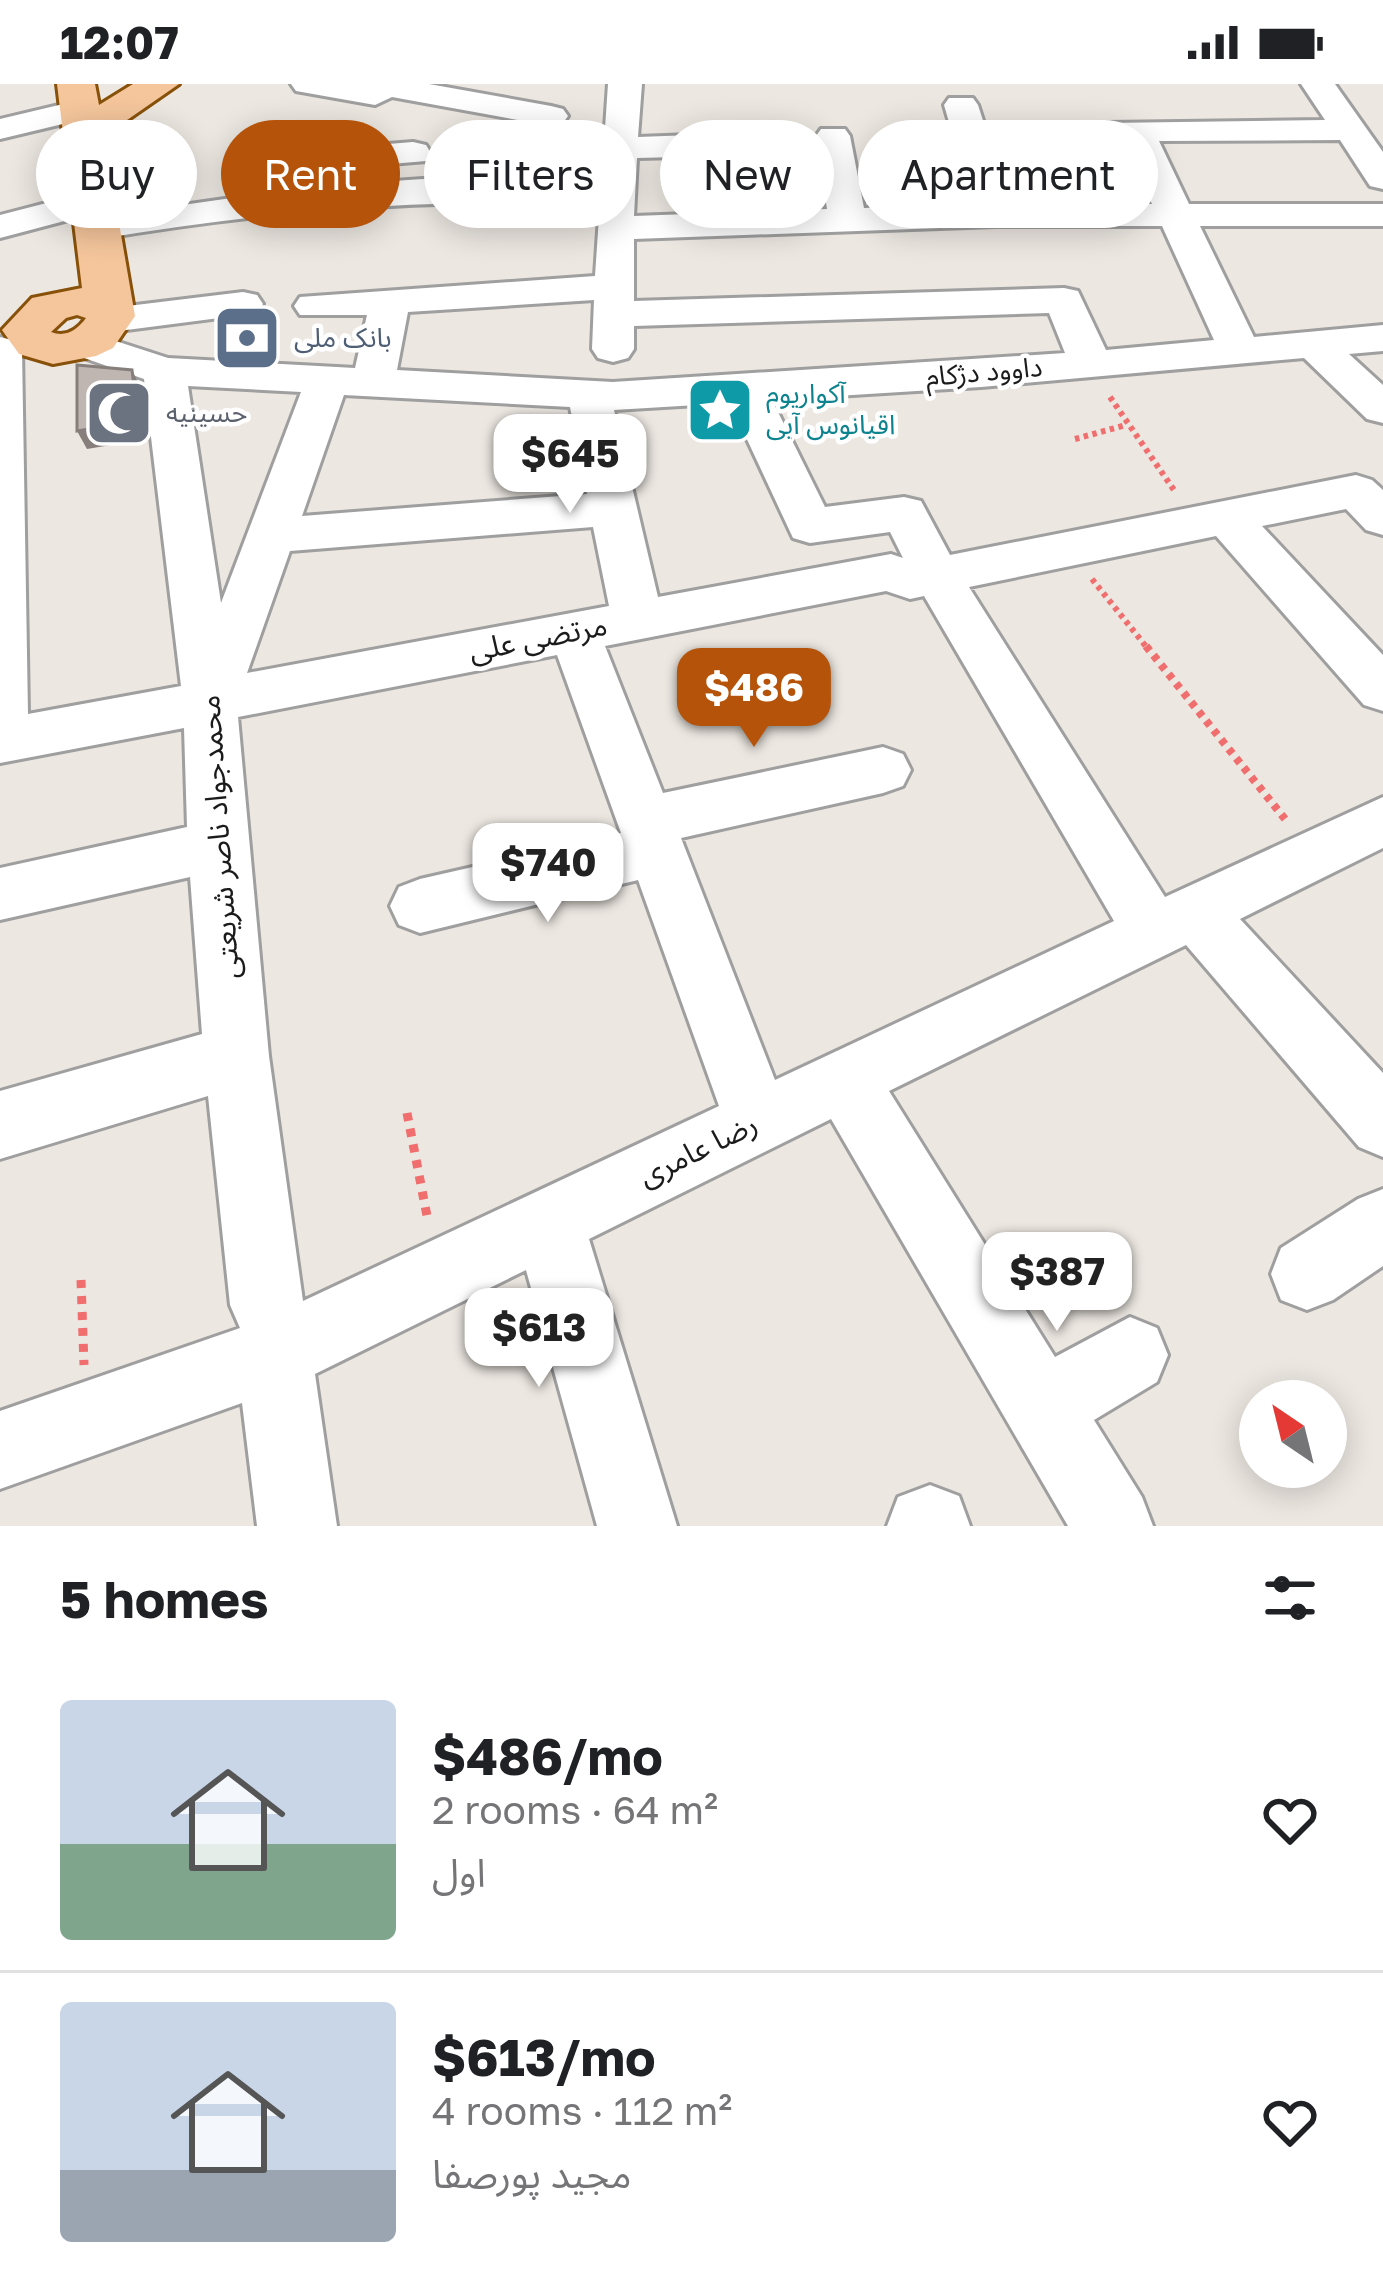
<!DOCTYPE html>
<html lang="en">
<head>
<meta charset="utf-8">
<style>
	:root { --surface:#fff; --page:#f6f6f6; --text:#202124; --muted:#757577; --line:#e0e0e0; --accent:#b45309 }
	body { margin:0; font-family:"Golos Text","Noto Sans Arabic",sans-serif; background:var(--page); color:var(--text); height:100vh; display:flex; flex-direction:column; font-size:45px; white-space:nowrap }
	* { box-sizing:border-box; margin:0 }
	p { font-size:39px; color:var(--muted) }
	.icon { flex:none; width:66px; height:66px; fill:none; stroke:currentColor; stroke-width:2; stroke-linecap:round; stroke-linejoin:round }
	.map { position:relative; height:1442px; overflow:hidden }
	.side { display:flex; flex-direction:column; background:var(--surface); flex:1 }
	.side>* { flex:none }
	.guide { position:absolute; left:36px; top:36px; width:1311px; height:108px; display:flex; gap:24px }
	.needle { width:78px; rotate:325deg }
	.buttons { position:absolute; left:1239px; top:1296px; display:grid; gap:24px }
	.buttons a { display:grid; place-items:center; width:108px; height:108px; border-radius:50%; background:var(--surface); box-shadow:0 6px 30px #0003; font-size:60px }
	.price { position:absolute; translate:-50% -102px; padding:0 27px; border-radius:24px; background:#fff; color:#222; font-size:39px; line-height:78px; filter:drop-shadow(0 3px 6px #0008) }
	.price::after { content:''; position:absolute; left:50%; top:72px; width:36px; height:27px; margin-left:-18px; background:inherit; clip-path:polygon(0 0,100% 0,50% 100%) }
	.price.current { background:var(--accent); color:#fff }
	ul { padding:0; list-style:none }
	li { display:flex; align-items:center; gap:36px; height:300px; padding:0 60px }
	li+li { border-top:3px solid var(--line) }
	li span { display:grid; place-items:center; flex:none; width:336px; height:240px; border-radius:12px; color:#555 }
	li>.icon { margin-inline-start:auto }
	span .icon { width:144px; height:144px; fill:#fffc; stroke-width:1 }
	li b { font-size:51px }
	h2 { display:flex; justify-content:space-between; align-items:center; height:144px; padding:0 60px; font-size:51px }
	.pill { padding:0 42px; border-radius:54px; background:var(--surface); box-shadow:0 6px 30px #0003; font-size:42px; line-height:108px }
	.pill.current { background:var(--accent); color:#fff }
	.status { display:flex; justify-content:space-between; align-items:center; height:84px; padding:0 60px; background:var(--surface); direction:ltr }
	.status svg { height:33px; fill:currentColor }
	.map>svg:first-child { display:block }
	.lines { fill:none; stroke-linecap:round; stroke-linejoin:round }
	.minor-casing { stroke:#9f9f9f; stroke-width:6 }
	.major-casing { stroke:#885109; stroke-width:6 }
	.path-far2 { stroke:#f06e6d; stroke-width:6; stroke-dasharray:4.5 4.5; stroke-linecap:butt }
	.path-far1 { stroke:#f06e6d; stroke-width:8; stroke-dasharray:6 6; stroke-linecap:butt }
	.path { stroke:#f06e6d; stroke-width:9; stroke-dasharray:8 8; stroke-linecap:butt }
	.minor { fill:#fff; fill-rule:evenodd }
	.major { fill:#f5c69c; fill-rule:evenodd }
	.shaded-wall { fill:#867f7c }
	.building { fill:#c0b6b1; stroke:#867f7c; stroke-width:3 }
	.labels { text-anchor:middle; stroke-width:9; stroke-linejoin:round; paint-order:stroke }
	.far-service-label { font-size:27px; fill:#4e5e75; stroke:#fff; text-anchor:start }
	.far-street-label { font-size:27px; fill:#1b1b1b; stroke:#fff }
	.far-culture-label { font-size:27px; fill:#0d838f; stroke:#fff; text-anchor:start }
	.far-worship-label { font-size:27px; fill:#5b616d; stroke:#fff; text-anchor:start }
	.street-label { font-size:30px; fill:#1b1b1b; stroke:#fff }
</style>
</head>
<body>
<div class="status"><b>12:07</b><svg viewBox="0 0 49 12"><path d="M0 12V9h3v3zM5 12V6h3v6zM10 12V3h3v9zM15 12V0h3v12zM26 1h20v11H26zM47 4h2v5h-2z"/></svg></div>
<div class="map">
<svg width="1383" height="1442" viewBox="0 0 1383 1442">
	<rect width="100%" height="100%" fill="#ece7e1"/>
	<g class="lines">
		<defs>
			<g id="minor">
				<path d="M291 0H429L551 22 563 25 568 32 563 39 551 42 392 13 375 21 296 7Z"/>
				<path d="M608 0H642L638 53 719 50 731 54 737 61 731 68 719 72 637 74 634 132 827 125 816 52 821 45H845L850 52 864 124 973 120 944 21 949 14H973L978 21 1010 120H1152L1124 57H1046L1034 54 1029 47 1034 40 1325 36 1301 0H1335L1383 68V105L1370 102 1340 56 1159 57 1189 120H1383V142H1200L1254 253 1383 241V267L1349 270 1383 301V339L1367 335 1304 274 981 303 772 316 825 423 904 413 921 417 950 471 1356 391 1372 396 1383 406V451L1366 446 1346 425 1262 442 1383 571V627L1364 621 1216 452 969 503 1165 813 1383 713V764L1240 835 1383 989V1073L1359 1063 1186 861 889 1007 1055 1273 1130 1233 1157 1244 1168 1271 1157 1298 1094 1336 1142 1413 1153 1442H1068L831 1035 589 1155 677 1442H597L526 1186 315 1290 337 1442H257L242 1319 0 1405V1327L240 1244 230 1221 208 1012 0 1075V1007L202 950 190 793 0 836V784L187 743 184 644 0 679V253L16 257 22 266 28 630 181 602 144 295 70 269 64 260 70 251 85 247 168 274 355 284 367 231H300L294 222 300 213 595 192ZM995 142H1162L1214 256 1106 266 1078 207 1064 204 634 217V155ZM594 216 592 265 598 274 613 278 628 274 634 265V242L1049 229 1065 269 613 298 397 286 408 228ZM188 302 301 308 221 519ZM344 311 570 323 587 410 302 432ZM730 319 793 454 810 459 890 448 903 474 891 470 658 513 614 326ZM593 443 609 522 247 589 290 467ZM886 507 910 515 924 512 1114 837 775 996 681 754 883 709 903 702 911 686 903 670 883 663 663 709 605 562ZM557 571 621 749 420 795 399 803 390 822 399 841 420 849 638 796 719 1022 303 1217 269 972 238 633Z"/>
				<path d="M80 16 92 19 97 26 92 33 0 55V35Z"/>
				<path d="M413 58 426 61 431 69 426 77 332 85 331 102C401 96 526 85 592 101L597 109 592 117 579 120C417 114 259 128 99 155L86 152 80 144 86 136 99 133 294 105 296 75 301 67Z"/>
				<path d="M93 107 106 110 112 118 106 126 0 154V131Z"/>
				<path d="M243 208 257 211 263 220 257 229 111 248 97 245 91 236 97 227 111 224Z"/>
				<path d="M1383 1105V1182L1333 1216 1307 1226 1281 1216 1271 1190 1281 1164 1358 1115Z"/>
				<path d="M930 1401 959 1412 970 1442H887L898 1413Z"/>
			</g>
			<path id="major" d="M57 0H95L99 21 133 0H179L104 52 135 232 113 264 96 272 53 280 19 270 2 246 32 214 82 204ZM77 231 86 234C78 245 66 254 51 248L66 234Z"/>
		</defs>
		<use href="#minor" class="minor-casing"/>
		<use href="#major" class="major-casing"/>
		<g class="path-far2">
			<path d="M1110 313 1176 409"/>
			<path d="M1075 355 1126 341"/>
			<path d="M1092 495 1148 565"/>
		</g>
		<path class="path-far1" d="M1146 562 1285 735"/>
		<g class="path">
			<path d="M407 1029 428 1137"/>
			<path d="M81 1196 84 1281"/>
		</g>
		<use href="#minor" class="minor"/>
		<use href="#major" class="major"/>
	</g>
	<path class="shaded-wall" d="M132 286 141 304 147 355 87 365 77 347Z"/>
	<path class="building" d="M77 281 132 286 138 337 77 347Z"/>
	<defs>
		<symbol id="bank-square" viewBox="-11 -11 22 22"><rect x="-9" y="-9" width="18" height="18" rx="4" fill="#5c6f8a" stroke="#fff"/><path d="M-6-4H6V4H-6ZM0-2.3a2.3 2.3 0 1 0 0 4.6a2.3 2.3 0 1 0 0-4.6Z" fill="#fff"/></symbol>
		<symbol id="sight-square" viewBox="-11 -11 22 22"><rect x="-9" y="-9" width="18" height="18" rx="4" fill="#0f9aa8" stroke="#fff"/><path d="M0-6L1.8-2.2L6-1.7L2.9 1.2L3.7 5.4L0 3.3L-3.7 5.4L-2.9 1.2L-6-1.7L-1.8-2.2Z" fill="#fff"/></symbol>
		<symbol id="mosque-square" viewBox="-11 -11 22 22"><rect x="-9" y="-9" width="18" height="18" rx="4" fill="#6b7280" stroke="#fff"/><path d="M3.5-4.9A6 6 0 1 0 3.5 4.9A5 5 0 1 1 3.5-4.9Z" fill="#fff"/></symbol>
	</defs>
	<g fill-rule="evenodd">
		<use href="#bank-square" x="209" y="216" width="76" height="76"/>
		<use href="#sight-square" x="682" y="288" width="76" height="76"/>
		<use href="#mosque-square" x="81" y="291" width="76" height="76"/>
	</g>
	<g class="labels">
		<g class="far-service-label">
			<text x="294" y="263">بانک ملی</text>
		</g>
		<g class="far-street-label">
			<text transform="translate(984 288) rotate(-5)" y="9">داوود دژکام</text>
		</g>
		<g class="far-culture-label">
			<text x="766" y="319">آکواریوم<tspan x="766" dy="31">اقیانوس آبی</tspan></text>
		</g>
		<g class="far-worship-label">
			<text x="166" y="338">حسینیه</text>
		</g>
		<g class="street-label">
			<text transform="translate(538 554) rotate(-11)" y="10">مرتضی علی</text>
			<text transform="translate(219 753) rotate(-94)" y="10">محمدجواد ناصر شریعتی</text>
			<text transform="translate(698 1066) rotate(-26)" y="10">رضا عامری</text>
		</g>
	</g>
</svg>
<div class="buttons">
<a><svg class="needle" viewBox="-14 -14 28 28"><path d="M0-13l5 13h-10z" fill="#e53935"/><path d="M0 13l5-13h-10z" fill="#757577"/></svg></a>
</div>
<b class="price" style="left:570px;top:432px">$645</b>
<b class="price current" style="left:754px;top:666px">$486</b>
<b class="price" style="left:548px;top:841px">$740</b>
<b class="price" style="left:1057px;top:1250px">$387</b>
<b class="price" style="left:539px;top:1306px">$613</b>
<div class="guide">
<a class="pill">Buy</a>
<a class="pill current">Rent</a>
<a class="pill">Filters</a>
<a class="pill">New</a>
<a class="pill">Apartment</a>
</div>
</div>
<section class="side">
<h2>5 homes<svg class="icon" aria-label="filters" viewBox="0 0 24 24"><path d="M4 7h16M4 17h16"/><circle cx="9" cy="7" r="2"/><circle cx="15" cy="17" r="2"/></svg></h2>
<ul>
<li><span style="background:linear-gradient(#c9d6e8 60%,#7fa58c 0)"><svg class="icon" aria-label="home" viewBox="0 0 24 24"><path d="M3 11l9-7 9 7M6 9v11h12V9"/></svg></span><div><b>$486/mo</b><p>2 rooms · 64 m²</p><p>اول</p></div><svg class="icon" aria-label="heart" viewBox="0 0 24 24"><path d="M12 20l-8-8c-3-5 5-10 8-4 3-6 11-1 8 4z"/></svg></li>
<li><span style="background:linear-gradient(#c9d6e8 70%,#9aa5b1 0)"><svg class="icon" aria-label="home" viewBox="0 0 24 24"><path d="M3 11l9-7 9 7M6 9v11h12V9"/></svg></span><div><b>$613/mo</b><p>4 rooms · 112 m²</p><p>مجید پورصفا</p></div><svg class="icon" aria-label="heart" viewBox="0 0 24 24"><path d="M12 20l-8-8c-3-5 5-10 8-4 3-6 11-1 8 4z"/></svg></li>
</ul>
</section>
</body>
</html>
